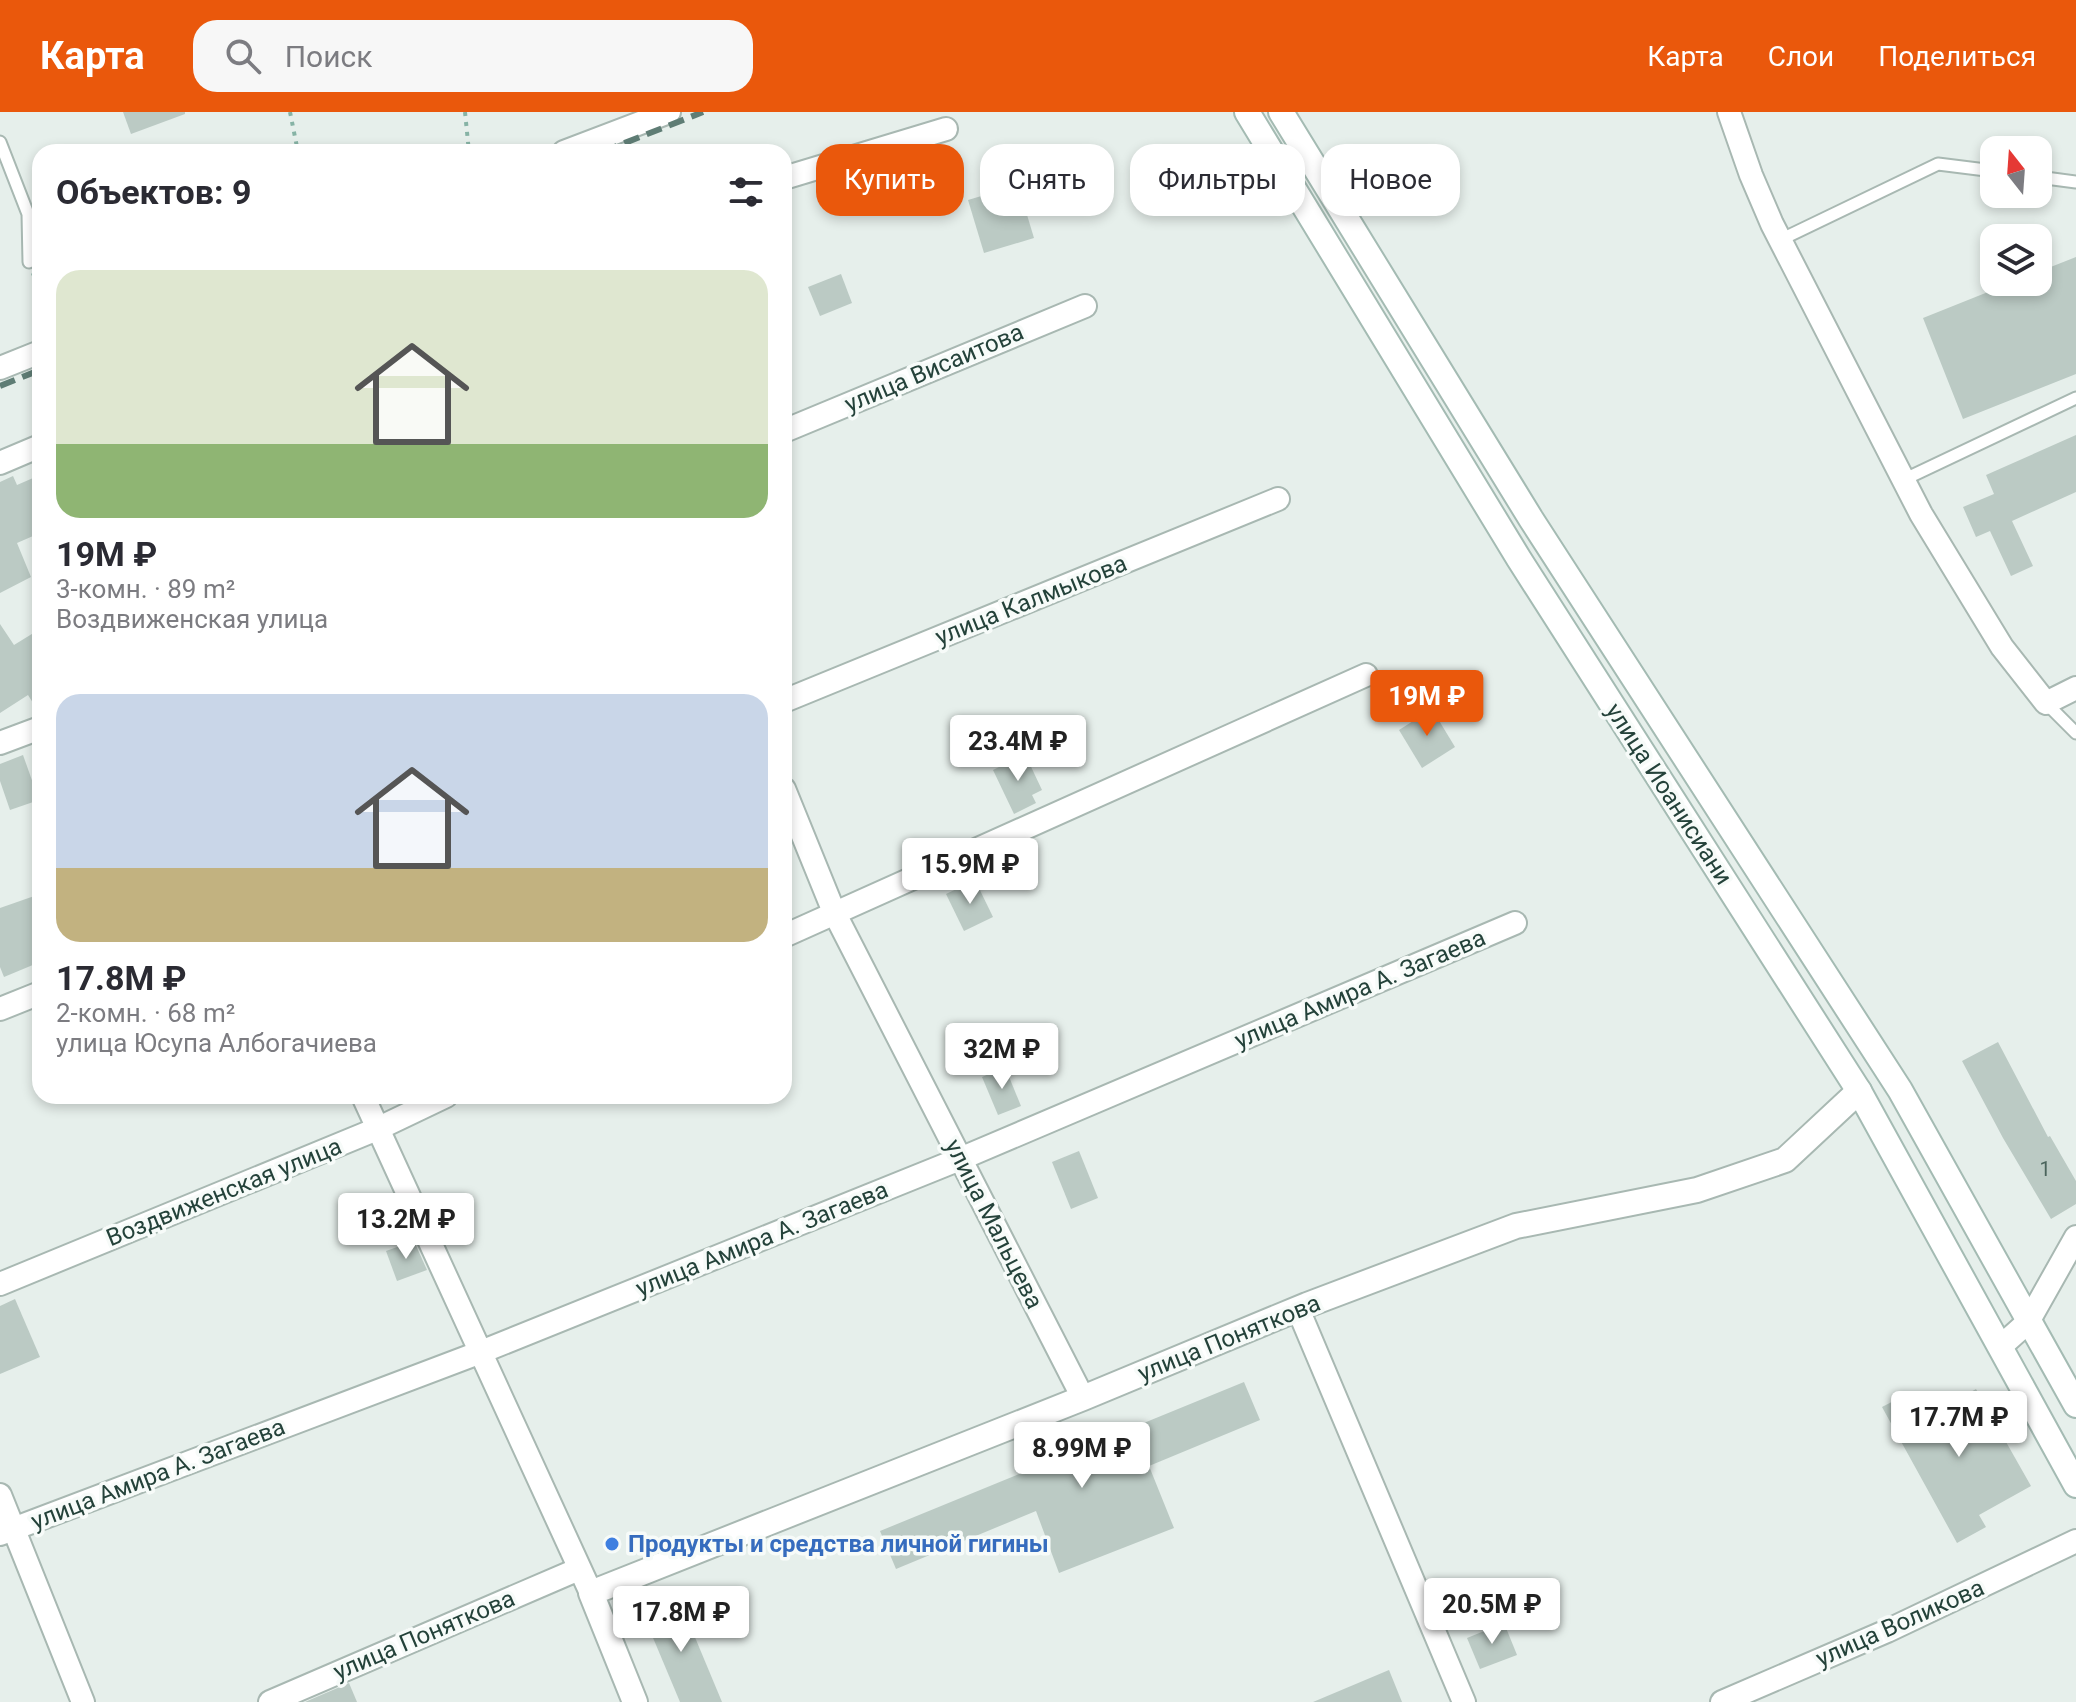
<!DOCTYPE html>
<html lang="ru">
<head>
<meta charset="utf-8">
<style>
	:root { --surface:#fff; --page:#f7f7f7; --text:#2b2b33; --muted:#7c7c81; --accent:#ea580c }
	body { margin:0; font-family:Roboto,sans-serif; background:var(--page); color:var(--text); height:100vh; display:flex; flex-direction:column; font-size:30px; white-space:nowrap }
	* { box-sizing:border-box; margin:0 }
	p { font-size:26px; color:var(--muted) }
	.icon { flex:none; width:44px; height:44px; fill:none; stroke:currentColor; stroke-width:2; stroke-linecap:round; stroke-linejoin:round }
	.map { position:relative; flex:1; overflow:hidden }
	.side { position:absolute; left:32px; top:32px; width:760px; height:960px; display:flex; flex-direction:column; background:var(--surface); border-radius:24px; box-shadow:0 4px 12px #0003 }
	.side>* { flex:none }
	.guide { position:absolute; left:816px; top:32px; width:760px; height:72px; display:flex; gap:16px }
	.needle { width:52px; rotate:343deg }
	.buttons { position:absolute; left:1980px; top:24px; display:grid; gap:16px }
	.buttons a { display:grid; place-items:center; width:72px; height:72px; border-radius:16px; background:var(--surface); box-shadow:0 4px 12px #0003; font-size:40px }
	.price { position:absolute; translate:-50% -68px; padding:0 18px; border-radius:8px; background:#fff; color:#222; font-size:26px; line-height:52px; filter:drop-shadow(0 2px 4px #0008) }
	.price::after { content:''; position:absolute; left:50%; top:48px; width:24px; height:18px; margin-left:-12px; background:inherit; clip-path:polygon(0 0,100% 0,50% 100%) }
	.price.on { background:var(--accent); color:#fff }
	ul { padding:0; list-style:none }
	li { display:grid; align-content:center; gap:16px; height:424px; padding:0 24px }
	li span { display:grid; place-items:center; height:248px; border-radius:24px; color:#555 }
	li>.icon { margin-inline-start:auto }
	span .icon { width:144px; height:144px; fill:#fffc; stroke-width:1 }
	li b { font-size:34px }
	h2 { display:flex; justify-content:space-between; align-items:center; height:96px; padding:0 24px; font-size:34px }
	.chip { padding:0 28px; border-radius:24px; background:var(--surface); box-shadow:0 4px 12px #0003; font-size:28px; line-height:72px }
	.chip.on { background:var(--accent); color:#fff }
	header { display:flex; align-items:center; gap:48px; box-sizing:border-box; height:112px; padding:0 40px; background:var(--accent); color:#fff }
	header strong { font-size:38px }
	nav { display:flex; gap:44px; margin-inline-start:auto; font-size:28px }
	.search { width:560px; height:72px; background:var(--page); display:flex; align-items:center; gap:20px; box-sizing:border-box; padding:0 28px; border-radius:24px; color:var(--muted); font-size:30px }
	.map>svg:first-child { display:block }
	.building { fill:#bbcac4 }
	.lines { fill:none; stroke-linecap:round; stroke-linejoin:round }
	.service-casing { stroke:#a8b8b2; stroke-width:15 }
	.minor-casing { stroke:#a8b8b2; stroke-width:26 }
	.tertiary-casing { stroke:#a8b8b2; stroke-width:28 }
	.secondary-casing { stroke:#a4bbb3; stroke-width:28 }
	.path { stroke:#86b3a5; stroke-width:4; stroke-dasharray:4 6; stroke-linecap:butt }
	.service { stroke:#fff; stroke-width:11 }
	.minor { stroke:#fff; stroke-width:22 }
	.tertiary { stroke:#fff; stroke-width:24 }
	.secondary { stroke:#fff; stroke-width:24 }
	.rail { stroke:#5f7d75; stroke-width:6; stroke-dasharray:16 8; stroke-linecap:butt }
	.shop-dot { fill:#3f7fe0; stroke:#f7fbf9; stroke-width:3 }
	.labels { text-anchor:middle; stroke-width:7; stroke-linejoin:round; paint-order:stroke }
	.number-label { font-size:20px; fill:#4a645c }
	.street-label { font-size:24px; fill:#24423a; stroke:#f7fbf9 }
	.shop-label { font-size:24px; font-weight:bold; fill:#366cbe; stroke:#f7fbf9; text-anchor:start }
</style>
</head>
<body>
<header>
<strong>Карта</strong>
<div class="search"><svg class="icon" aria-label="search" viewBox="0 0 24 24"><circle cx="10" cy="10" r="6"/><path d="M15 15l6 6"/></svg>Поиск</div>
<nav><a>Карта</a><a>Слои</a><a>Поделиться</a></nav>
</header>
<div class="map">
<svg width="2076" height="1590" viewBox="0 0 2076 1590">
	<rect width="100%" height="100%" fill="#e6efeb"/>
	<g class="building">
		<path d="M123 0H185V2L131 22Z"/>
		<path d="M1018 73 1034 126 984 141 968 88Z"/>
		<path d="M2076 145V262L1963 307 1923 206 2013 170H2038V160Z"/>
		<path d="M841 162 852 191 820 204 808 175Z"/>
		<path d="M2076 323V380L2012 409 2033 454 2011 464 1990 419 1976 425 1963 395 1994 382 1986 363Z"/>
		<path d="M40 363V421L17 431 31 465 0 481V370L13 364 17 373Z"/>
		<path d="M0 512 14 533 40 517V602L28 583 0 601Z"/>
		<path d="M1432 597 1455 635 1422 656 1399 618Z"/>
		<path d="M1025 642 1042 678 1032 683 1036 691 1014 702 993 658Z"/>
		<path d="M23 643 39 688 10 698 0 669V652Z"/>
		<path d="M975 768 993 805 964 819 946 782Z"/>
		<path d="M40 782V850L4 865 0 855V796Z"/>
		<path d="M1998 930 2048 1025 2050 1024 2076 1069V1092L2051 1107 2003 1026 1962 949Z"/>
		<path d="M1005 955 1021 994 998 1003 982 965Z"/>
		<path d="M1079 1039 1098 1086 1071 1097 1052 1050Z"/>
		<path d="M414 1129 427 1158 397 1169 386 1139Z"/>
		<path d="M15 1187 40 1245 0 1262V1194Z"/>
		<path d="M1244 1270 1260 1308 1149 1354 1174 1416 1059 1461 1036 1399 896 1457 880 1419Z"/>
		<path d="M1976 1277 2031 1374 1979 1403 1986 1415 1957 1431 1882 1295 1911 1280 1925 1306Z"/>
		<path d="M679 1487 722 1590H680L643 1502Z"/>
		<path d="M1504 1511 1517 1543 1480 1557 1467 1526Z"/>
		<path d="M1389 1558 1402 1590H1313Z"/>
		<path d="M349 1571 357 1590H305Z"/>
	</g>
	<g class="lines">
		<defs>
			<g id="service">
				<path d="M0 30 28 102 29 150"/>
				<path d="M2038 65 2076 70"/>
				<path d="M1780 128 1938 52 1994 59"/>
				<path d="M1903 368 2076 286"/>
				<path d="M2046 591 2076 621"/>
			</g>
			<g id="minor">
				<path d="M1729 0 1751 63 1772 112 1921 402 2002 535 2046 591 2076 576"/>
				<path d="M564 40 669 0"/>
				<path d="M784 66 946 17"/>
				<path d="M0 256 40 240"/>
				<path d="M784 319 1085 194"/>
				<path d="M0 351 40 334"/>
				<path d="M784 589 1278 387"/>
				<path d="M0 631 40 616"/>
				<path d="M784 677 834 800 1083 1286"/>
				<path d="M784 824 1366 563"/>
				<path d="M0 897 40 881"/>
				<path d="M363 984 591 1481"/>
				<path d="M0 1172 377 1017 446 984"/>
				<path d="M1298 1197 1464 1590"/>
				<path d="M2000 1235 2028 1210 2076 1125"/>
				<path d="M0 1383 83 1590"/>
				<path d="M0 1422 481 1240 960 1047 1515 811"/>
				<path d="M270 1590 579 1457"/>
				<path d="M1722 1590 1887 1519 2076 1429"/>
			</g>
			<path id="tertiary" d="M635 1590 591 1481 1083 1286 1307 1193 1516 1114 1697 1078 1785 1048 1859 979"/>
			<g id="secondary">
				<path d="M1247 0 1519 447 1859 979 2076 1373"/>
				<path d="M1281 0 1531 407 1900 978 2076 1293"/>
			</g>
		</defs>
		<use href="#service" class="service-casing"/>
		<use href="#minor" class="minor-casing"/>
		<use href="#tertiary" class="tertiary-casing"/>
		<use href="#secondary" class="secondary-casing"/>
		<g class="path">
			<path d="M290 0 298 40"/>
			<path d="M465 0 469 40"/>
			<path d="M33 161 40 181"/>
		</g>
		<use href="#service" class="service"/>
		<use href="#minor" class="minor"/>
		<use href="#tertiary" class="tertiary"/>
		<use href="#secondary" class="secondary"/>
		<g class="rail">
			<path d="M602 40 703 0"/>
			<path d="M0 274 40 258"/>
		</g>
	</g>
	<circle class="shop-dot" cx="612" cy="1432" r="8"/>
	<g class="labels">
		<g class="number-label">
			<text x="2045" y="1064">1</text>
		</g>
		<g class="street-label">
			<text transform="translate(934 256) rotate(-23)" y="8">улица Висаитова</text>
			<text transform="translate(1031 488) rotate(-22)" y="8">улица Калмыкова</text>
			<text transform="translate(1669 682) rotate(57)" y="8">улица Иоанисиани</text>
			<text transform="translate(1360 877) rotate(-23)" y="8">улица Амира А. Загаева</text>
			<text transform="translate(224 1080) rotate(-22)" y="8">Воздвиженская улица</text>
			<text transform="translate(994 1112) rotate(63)" y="8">улица Мальцева</text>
			<text transform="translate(762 1127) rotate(-22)" y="8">улица Амира А. Загаева</text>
			<text transform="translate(1229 1226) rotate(-22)" y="8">улица Поняткова</text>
			<text transform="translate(158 1362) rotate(-21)" y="8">улица Амира А. Загаева</text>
			<text transform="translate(1900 1511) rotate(-24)" y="8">улица Воликова</text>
			<text transform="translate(424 1523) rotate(-23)" y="8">улица Поняткова</text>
		</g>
		<g class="shop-label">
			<text x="628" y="1440">Продукты и средства личной гигины</text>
		</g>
	</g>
</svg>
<div class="buttons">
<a><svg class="needle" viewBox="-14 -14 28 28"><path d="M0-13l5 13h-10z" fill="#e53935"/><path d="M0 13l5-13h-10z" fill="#7c7c81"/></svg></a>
<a><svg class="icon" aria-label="layers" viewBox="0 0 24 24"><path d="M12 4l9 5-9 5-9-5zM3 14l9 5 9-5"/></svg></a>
</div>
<b class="price on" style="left:1427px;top:626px">19M ₽</b>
<b class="price" style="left:1018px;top:671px">23.4M ₽</b>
<b class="price" style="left:970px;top:794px">15.9M ₽</b>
<b class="price" style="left:1002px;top:979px">32M ₽</b>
<b class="price" style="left:406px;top:1149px">13.2M ₽</b>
<b class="price" style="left:1959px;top:1347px">17.7M ₽</b>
<b class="price" style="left:1082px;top:1378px">8.99M ₽</b>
<b class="price" style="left:1492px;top:1534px">20.5M ₽</b>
<b class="price" style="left:681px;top:1542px">17.8M ₽</b>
<div class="guide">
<a class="chip on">Купить</a>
<a class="chip">Снять</a>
<a class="chip">Фильтры</a>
<a class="chip">Новое</a>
</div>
<section class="side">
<h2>Объектов: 9<svg class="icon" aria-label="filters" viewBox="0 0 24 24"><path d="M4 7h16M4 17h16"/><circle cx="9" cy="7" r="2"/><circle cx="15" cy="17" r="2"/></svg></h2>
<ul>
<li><span style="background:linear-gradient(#dfe7d0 70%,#8fb573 0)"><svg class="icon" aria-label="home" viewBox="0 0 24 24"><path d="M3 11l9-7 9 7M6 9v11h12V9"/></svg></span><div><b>19M ₽</b><p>3-комн. · 89 m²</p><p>Воздвиженская улица</p></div></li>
<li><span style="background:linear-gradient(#c9d6e8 70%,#c2b280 0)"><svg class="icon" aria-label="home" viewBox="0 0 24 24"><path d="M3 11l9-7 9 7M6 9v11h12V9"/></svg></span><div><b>17.8M ₽</b><p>2-комн. · 68 m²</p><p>улица Юсупа Албогачиева</p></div></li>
</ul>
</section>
</div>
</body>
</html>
